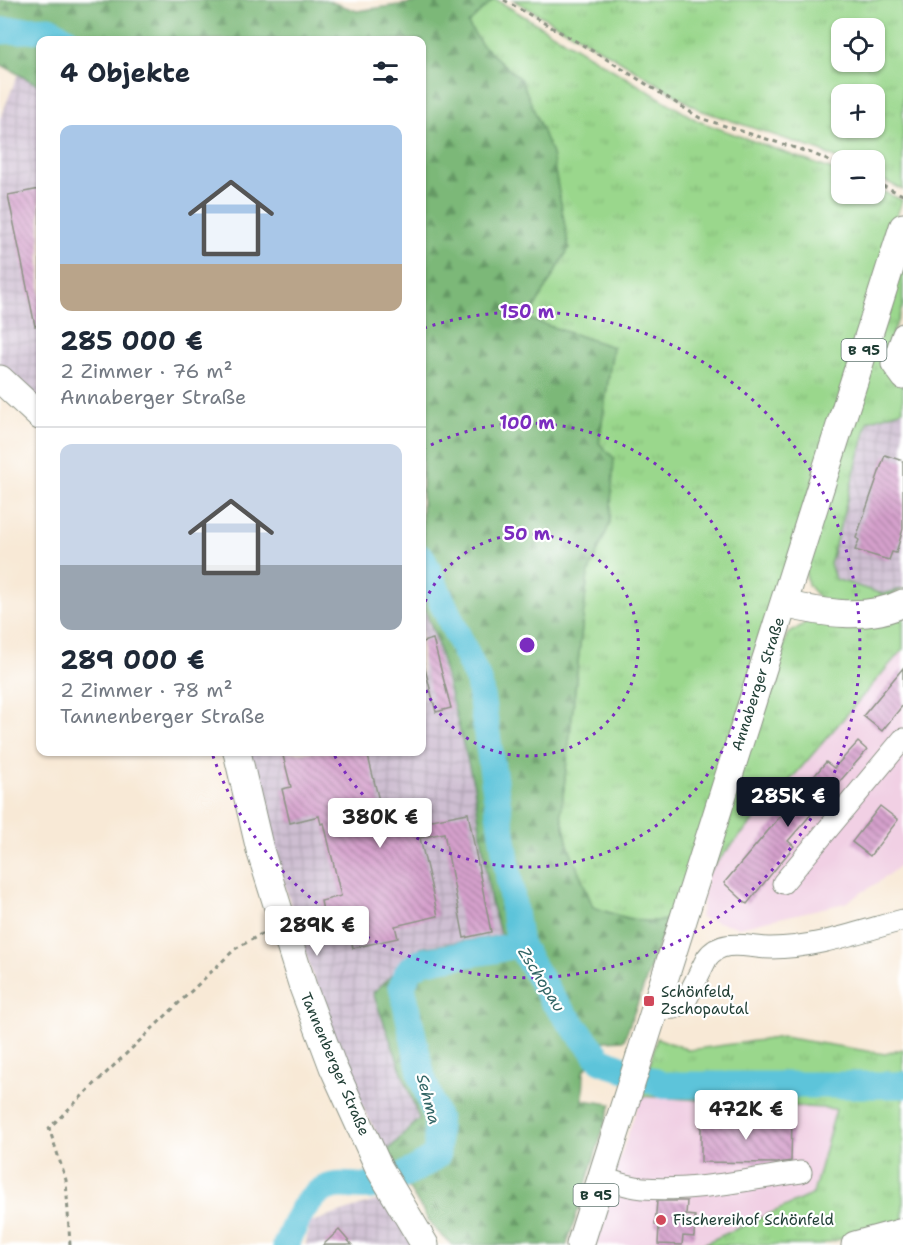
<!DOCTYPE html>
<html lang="de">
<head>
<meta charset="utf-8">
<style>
	:root { --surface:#fff; --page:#f6f6f7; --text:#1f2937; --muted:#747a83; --line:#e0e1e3; --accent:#111827 }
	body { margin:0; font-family:"Shantell Sans",sans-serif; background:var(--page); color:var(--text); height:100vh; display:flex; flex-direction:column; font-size:22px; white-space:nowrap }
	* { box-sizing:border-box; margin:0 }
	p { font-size:20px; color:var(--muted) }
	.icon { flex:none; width:33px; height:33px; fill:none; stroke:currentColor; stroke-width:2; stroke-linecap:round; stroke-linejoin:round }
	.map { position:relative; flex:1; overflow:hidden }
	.drawer { position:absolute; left:36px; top:36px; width:390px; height:720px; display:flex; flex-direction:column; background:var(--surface); border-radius:12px; box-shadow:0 2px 4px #0004 }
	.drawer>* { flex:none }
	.buttons { position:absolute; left:831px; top:18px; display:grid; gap:12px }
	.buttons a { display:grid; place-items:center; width:54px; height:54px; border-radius:12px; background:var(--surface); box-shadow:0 2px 4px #0004; font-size:30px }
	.price { position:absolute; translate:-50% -51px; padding:0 14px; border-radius:6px; background:#fff; color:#222; font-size:20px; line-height:39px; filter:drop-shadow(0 2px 3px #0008) }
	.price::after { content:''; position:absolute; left:50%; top:36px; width:18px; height:14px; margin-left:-9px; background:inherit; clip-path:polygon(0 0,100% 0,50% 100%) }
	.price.current { background:var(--accent); color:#fff }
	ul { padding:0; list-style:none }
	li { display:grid; align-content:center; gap:12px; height:318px; padding:0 24px }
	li+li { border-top:2px solid var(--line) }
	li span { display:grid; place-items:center; height:186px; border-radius:12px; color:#555 }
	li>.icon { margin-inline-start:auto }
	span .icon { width:108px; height:108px; fill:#fffc; stroke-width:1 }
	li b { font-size:26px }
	h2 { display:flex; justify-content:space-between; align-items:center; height:72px; padding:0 24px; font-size:26px }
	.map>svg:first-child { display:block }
	.built { fill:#f1d0e4 }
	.industrial { fill:url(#industrial-grid) }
	.grass { fill:url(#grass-tufts); stroke:#5c8a60; stroke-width:1.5; fill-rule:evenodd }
	.forest { fill:url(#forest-firs); stroke:#4d7a56; stroke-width:1.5 }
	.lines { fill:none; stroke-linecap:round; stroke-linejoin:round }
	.river { stroke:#5dc4da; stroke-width:27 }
	.building { fill:url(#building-back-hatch) }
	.minor-casing { stroke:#8c9385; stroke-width:23 }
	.major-casing { stroke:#8c9385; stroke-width:29 }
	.path { stroke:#8c9385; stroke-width:3; stroke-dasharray:4.5 4.5; stroke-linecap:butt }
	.minor { stroke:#fff; stroke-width:21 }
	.major { stroke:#fff; stroke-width:27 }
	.ring { fill:none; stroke:#7b2cbf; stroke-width:3; stroke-dasharray:3 6 }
	.poi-dot { fill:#d1495b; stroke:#fff; stroke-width:2 }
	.labels { text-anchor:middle; stroke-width:4.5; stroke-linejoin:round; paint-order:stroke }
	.shield { fill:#fff; stroke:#627771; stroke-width:1.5 }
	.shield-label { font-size:14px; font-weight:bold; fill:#1f3d34 }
	.street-label { font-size:15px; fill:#1f3d34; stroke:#fff }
	.poi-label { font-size:15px; fill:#1f3d34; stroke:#fff; text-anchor:start }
	.water-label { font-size:16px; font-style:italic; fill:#326666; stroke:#fff }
	.centre { fill:#7b2cbf; stroke:#fff; stroke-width:3 }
	.ring-label { font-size:18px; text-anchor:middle; font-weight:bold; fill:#7b2cbf; stroke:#fff; stroke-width:4.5; stroke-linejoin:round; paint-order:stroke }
</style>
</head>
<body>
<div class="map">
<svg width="903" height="1245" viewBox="0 0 903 1245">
	<defs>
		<pattern id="industrial-grid" width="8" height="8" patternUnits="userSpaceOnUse" patternTransform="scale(1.5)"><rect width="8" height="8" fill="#cebed1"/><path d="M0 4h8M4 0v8" fill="none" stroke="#b0a4b4"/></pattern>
		<pattern id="grass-tufts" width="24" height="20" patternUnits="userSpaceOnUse" patternTransform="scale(1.5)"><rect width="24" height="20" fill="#9ad78c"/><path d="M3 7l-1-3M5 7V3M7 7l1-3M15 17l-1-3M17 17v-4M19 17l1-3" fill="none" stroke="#84b979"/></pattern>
		<pattern id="forest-firs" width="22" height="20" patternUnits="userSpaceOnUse" patternTransform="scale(1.5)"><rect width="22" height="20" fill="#7bb878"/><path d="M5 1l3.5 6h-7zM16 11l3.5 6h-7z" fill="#649763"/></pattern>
		<pattern id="building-back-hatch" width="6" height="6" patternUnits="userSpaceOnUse" patternTransform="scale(1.5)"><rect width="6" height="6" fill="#d5a0cc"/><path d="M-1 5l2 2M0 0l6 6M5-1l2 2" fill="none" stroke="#ac84a6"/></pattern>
	</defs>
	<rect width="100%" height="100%" fill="#fff"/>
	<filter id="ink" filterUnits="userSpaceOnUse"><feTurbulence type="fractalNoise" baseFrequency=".0167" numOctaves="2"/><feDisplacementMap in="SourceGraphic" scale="12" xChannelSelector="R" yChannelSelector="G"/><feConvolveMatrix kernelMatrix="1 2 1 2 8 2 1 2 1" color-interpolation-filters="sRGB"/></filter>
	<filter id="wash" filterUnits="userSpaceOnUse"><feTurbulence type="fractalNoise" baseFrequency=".008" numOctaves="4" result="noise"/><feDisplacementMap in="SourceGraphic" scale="24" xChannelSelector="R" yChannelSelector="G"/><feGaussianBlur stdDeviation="1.35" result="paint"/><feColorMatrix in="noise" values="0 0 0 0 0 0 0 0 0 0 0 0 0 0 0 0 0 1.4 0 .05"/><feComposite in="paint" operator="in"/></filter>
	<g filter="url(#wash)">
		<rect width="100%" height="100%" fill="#f8e9d6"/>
		<g class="built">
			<path d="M903 649V863L880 881 845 903 739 927 700 918 707 873 800 769Z"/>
			<path d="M641 1096 837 1109 813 1194 701 1245H590Z"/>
		</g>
		<g class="industrial">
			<path d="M18 74 40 86V408L0 368V119Z"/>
			<path d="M903 410V588L882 594 835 579 830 564 868 421Z"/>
			<path d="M422 602 436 638 473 783 491 903 501 936 444 944 373 993 419 1120 386 1152 339 1063 244 752H422Z"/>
			<path d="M389 1198 417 1245H306L309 1223 372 1202Z"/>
		</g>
		<g class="grass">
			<path d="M493 0H497L698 121 841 173 842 194H874L875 188 902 200 675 918C645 926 622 917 593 907L568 845 561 814 588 574 610 523 599 443 613 347 528 319 569 248 522 81 482 45 467 23Z"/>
			<path d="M513 0H903V190L875 176 874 160 841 161 821 151 700 110 614 57ZM874 28V62H842V28ZM874 94V128H842V94Z"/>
			<path d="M903 257V306L889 343 903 385V410L868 421 830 564 835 579 882 594 903 589 882 600 856 607 820 599 808 585 805 569Z"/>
			<path d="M903 610V649L800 769 707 873 787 635 808 621Z"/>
			<path d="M783 1037 885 1054 903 1049V1222L819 1245H701L813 1194 836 1109 641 1096 657 1038 689 1050Z"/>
		</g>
		<path class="forest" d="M0 0H326L357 11 419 2 420 0H493L468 24 482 45 522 81 552 154 569 248 528 319 613 347 599 443 614 458 610 523 588 574 561 814 568 845 593 907C617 916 643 925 668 920L624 1040 604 1041 584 1071 583 1100 611 1104 567 1245H452L433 1227 386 1152 419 1119 373 993 420 948 501 936 491 903 474 786 436 638 422 602V40H40V86L0 64Z"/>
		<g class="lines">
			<g class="river">
				<path d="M0 31 49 29 67 40"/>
				<path d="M422 558 479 682 519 944 552 999 601 1060 663 1085H903"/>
				<path d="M286 1245C296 1222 306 1192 333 1186 345 1183 359 1188 370 1186 392 1183 420 1168 437 1155V1119L422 1077 402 986 409 970 423 961 495 950 519 944"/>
			</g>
		</g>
		<g id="blocks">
			<g class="building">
				<path d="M40 189V325L35 326 8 195Z"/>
				<path d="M885 455 903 461V529L896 553 892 552 889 560 855 550 859 540 856 538Z"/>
				<path d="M433 639 451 708 436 712 422 657V642Z"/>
				<path d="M903 668V705L882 731 863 716Z"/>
				<path d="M858 742 867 750 788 841 794 846 747 904 724 883 826 762 834 768Z"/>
				<path d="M282 752H367L382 813 412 806 415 817 425 814 427 821 468 813 491 932 464 938 444 833 420 838 438 916 395 926 398 938 353 948 345 917 325 921 321 901 341 896 324 823 321 824 319 816 290 823 282 789 291 787Z"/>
				<path d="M880 806 898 820 870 856 852 842Z"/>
				<path d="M701 1119 792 1120 791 1161 777 1163 701 1162Z"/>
				<path d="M657 1201H687L686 1215 695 1216 694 1237 683 1236 682 1245 658 1244 659 1225H655Z"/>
				<path d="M339 1230 352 1245H323Z"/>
			</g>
		</g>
	</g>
	<g filter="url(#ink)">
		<use href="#blocks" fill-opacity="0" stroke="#8c9385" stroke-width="1.5"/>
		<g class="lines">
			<defs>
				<g id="minor">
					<path d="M903 334 892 364 903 379"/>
					<path d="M783 883 903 739"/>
					<path d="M655 1009 675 1008 686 1000 707 958C722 937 749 948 771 948 816 948 861 931 903 920"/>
					<path d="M602 1178C615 1182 629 1187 643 1188 694 1192 750 1179 801 1172"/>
				</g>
				<g id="major">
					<path d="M0 379 40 416"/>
					<path d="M784 604C822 613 867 621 903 603"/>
					<path d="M237 752 260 850 303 987 333 1067 379 1168 425 1245"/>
					<path d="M580 1245 903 227"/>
					<path d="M855 1245 903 1232"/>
				</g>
			</defs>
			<use href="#minor" class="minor-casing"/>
			<use href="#major" class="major-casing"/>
			<g class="path">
				<path d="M504 0 600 55 700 118 814 154 842 167"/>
				<path d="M874 182 903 195"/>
				<path d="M70 1245 66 1180 49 1128 235 949 265 932"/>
			</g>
			<use href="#minor" class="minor"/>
			<use href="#major" class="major"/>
		</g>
	</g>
	<g class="ring">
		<path d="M422 610A111 111 0 1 1 422 680"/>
		<path d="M423 449A222 222 0 1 1 333 753"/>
		<path d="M424 328A333 333 0 1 1 212 753"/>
	</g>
	<g class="poi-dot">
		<rect x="643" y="995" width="12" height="12" rx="3"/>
		<circle cx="661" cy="1220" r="6"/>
	</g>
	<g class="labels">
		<g class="shield">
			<rect x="841.5" y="339" width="45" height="22" rx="4.5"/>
			<rect x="573.5" y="1184" width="45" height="22" rx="4.5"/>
		</g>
		<g class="shield-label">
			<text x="864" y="355">B 95</text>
			<text x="596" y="1200">B 95</text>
		</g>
		<g class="street-label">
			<text transform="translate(758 684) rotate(-72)" y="5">Annaberger Straße</text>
			<text transform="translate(335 1064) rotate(67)" y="5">Tannenberger Straße</text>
		</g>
		<g class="poi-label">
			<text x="661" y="997">Schönfeld,<tspan x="661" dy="17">Zschopautal</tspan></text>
			<text x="673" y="1225">Fischereihof Schönfeld</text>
		</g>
		<g class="water-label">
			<text transform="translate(542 979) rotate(58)" y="6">Zschopau</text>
			<text transform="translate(429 1099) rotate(75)" y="6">Sehma</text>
		</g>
	</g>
	<circle cx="527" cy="645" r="9" class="centre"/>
	<g class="ring-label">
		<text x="527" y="318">150 m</text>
		<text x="527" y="429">100 m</text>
		<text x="527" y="540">50 m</text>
	</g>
</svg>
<div class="buttons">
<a><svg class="icon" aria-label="locate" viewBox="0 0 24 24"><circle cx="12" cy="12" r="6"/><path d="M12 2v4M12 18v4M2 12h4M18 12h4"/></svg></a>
<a>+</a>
<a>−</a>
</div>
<b class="price current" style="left:788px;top:828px">285K €</b>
<b class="price" style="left:380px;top:849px">380K €</b>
<b class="price" style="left:317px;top:957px">289K €</b>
<b class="price" style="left:746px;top:1141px">472K €</b>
<section class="drawer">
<h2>4 Objekte<svg class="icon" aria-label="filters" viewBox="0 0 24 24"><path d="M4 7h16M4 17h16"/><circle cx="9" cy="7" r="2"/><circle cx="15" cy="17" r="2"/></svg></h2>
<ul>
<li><span style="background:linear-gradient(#a9c7e8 75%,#b9a48a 0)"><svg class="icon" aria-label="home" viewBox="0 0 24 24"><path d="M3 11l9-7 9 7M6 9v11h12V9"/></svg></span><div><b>285 000 €</b><p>2 Zimmer · 76 m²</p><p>Annaberger Straße</p></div></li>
<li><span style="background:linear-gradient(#c9d6e8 65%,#9aa5b1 0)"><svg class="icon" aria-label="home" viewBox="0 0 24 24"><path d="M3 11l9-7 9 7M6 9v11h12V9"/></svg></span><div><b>289 000 €</b><p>2 Zimmer · 78 m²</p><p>Tannenberger Straße</p></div></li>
</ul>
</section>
</div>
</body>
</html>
